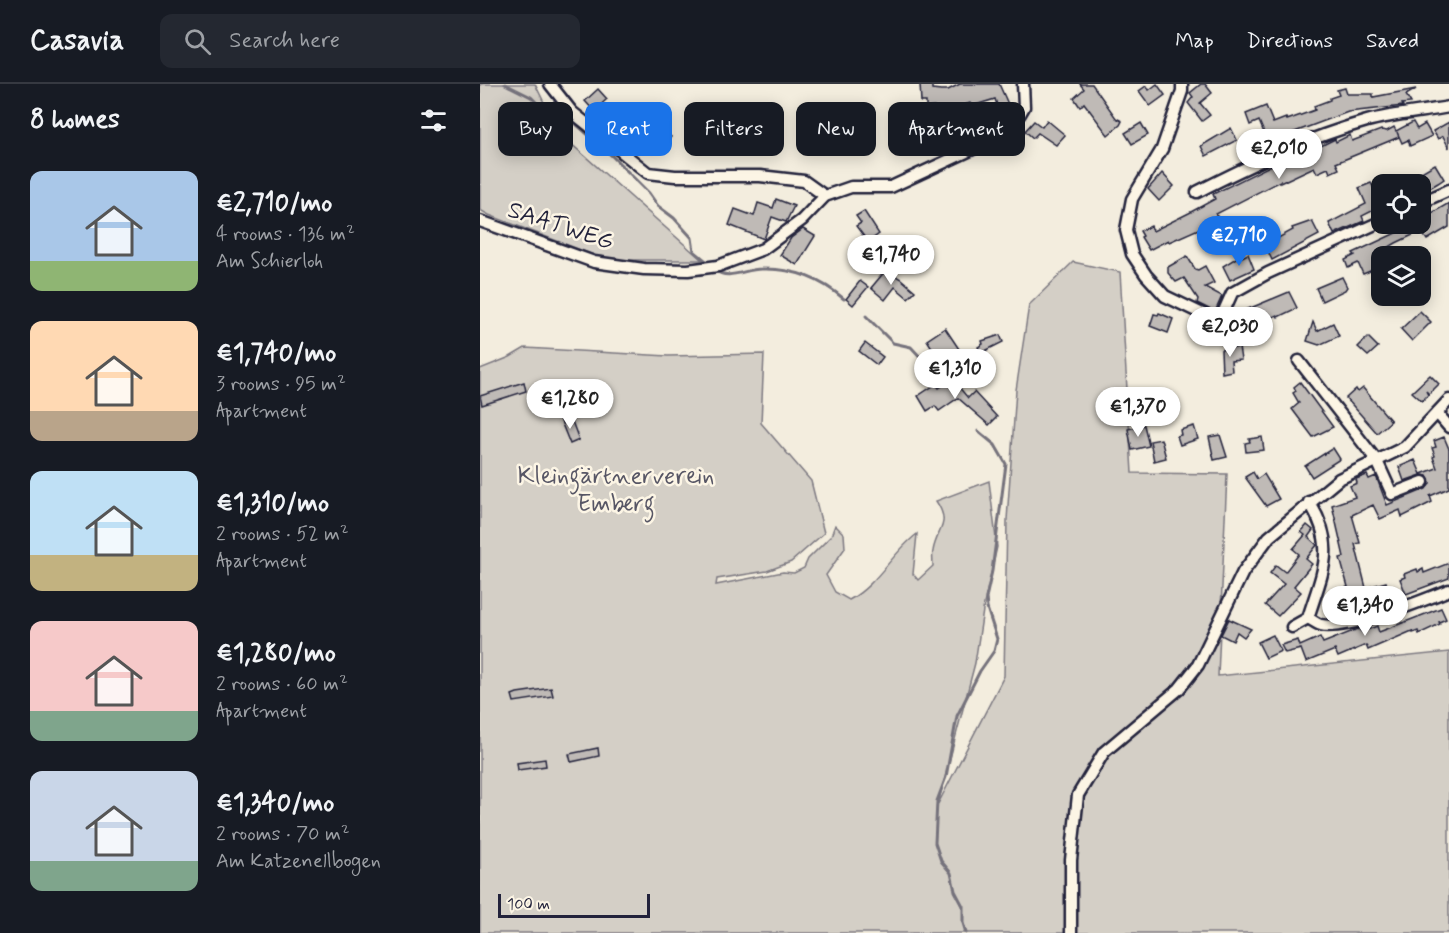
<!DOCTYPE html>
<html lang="en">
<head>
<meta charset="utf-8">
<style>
	:root { --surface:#171b24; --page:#242831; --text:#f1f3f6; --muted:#9ea1a6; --line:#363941; --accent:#1a73e8 }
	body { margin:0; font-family:Mynerve,sans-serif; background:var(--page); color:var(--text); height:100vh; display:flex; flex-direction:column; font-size:22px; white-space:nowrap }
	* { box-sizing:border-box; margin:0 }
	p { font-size:20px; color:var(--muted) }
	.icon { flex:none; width:33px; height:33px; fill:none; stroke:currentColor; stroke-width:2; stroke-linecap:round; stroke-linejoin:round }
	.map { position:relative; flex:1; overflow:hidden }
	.panel { display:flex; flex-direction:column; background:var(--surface); width:480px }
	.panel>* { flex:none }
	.banner { position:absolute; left:18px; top:18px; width:570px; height:54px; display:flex; gap:12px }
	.controls { position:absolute; left:891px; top:90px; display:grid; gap:12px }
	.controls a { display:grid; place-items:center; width:60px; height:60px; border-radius:12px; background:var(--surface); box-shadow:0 3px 15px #0003; font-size:30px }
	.scale { position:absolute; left:18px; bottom:15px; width:152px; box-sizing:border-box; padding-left:6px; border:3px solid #22223b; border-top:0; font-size:16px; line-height:21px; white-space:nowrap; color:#22223b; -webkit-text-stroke:4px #fcf5e5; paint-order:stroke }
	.price { position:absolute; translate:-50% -51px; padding:0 14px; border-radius:21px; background:#fff; color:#222; font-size:20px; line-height:39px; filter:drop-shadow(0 2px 3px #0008) }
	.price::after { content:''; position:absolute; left:50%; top:36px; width:18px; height:14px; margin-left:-9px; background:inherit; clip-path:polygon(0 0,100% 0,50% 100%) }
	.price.current { background:var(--accent); color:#fff }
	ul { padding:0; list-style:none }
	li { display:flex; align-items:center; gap:18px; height:150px; padding:0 30px }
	li span { display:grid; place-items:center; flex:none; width:168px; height:120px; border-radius:12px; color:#555 }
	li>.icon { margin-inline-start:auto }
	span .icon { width:72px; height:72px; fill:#fffc; stroke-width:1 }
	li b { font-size:26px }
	h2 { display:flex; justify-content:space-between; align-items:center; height:72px; padding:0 30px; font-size:26px }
	.chip { padding:0 21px; border-radius:12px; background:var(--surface); box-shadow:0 3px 15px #0003; font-size:21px; line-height:54px }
	.chip.current { background:var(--accent); color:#fff }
	header { display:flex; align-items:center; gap:36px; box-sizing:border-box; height:84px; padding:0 30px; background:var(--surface); border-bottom:2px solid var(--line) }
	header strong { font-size:28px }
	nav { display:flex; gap:33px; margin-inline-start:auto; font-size:21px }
	.search { width:420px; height:54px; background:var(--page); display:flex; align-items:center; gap:15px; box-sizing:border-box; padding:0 21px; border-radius:12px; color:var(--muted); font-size:22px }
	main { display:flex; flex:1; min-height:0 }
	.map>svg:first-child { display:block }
	.green { fill:#d4cfc6; stroke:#7b7880; stroke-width:1.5 }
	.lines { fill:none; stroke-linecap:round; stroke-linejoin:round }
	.stream { stroke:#75727b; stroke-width:3 }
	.building { fill:#bfbab6; stroke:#22223b; stroke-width:1.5 }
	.street-casing { stroke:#22223b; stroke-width:15 }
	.street { stroke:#fcf5e5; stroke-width:10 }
	.labels { text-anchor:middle; stroke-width:5; stroke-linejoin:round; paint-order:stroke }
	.street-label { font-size:24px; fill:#22223b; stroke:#fcf5e5 }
	.park-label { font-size:24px; fill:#575665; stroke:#fcf5e5 }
</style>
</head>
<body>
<header>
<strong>Casavia</strong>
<div class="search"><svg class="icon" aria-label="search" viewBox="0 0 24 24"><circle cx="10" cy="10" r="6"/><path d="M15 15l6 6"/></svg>Search here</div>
<nav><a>Map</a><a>Directions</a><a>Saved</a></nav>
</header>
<main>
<section class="panel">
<h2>8 homes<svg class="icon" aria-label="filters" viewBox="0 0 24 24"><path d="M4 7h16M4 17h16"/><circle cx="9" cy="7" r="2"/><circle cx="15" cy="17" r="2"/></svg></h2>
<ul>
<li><span style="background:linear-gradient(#a9c7e8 75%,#8fb573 0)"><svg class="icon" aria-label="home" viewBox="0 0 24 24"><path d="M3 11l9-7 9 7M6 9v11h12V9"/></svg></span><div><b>€2,710/mo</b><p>4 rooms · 136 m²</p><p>Am Schierloh</p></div></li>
<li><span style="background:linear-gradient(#ffd9b3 75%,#b9a48a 0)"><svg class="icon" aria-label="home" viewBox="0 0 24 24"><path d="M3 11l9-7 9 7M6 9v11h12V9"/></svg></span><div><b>€1,740/mo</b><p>3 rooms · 95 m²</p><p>Apartment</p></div></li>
<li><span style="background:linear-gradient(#bfe0f5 70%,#c2b280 0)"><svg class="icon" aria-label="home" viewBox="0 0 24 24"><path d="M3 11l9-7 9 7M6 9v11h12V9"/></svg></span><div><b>€1,310/mo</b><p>2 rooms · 52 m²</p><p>Apartment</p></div></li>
<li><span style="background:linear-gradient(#f6c9c9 75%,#7fa58c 0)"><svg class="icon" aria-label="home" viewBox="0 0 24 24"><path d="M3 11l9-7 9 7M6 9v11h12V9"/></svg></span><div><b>€1,280/mo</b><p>2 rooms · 60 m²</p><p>Apartment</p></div></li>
<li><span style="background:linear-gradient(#c9d6e8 75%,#7fa58c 0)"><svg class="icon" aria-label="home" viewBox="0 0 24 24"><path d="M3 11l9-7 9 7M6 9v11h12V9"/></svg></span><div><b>€1,340/mo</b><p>2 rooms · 70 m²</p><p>Am Katzenellbogen</p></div></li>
</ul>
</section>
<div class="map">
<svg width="969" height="849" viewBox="0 0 969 849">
	<rect width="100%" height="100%" fill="#f3edde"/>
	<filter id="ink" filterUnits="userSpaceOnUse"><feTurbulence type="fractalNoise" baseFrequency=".0167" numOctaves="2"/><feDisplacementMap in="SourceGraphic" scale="12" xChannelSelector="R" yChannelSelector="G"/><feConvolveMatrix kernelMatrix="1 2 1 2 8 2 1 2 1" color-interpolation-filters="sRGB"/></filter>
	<g filter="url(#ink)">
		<g class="green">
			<path d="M0 0H55L79 49 222 176H127L9 131 0 126Z"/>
			<path d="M593 178 640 188 652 389 747 390 738 592 969 568V849H0V285L30 273 45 264 188 272 284 270 281 339 331 397 344 449 311 478 287 487 237 495 236 501 303 488 314 489 324 484 328 475 351 452 355 441 364 450 365 464 346 491 355 508 369 516C397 501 412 469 437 450L433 490 438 496 453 482C453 477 452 471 453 467 457 444 472 441 456 417L509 397 517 463 504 520 495 579 458 720 524 592 527 436 536 306 549 221Z"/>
		</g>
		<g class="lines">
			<g class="stream">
				<path d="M25 0 51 13 60 22 79 25 133 73 169 109 178 122 194 134 212 154 214 167 231 181"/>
				<path d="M235 186C248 197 265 185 281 185 313 184 340 194 364 215"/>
				<path d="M386 232 413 259 431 263 459 293"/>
				<path d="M486 849 483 839V822L475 807 471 789 461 777 455 759 457 717 466 693 477 632 500 587 514 567 517 555 507 524 506 514 512 487 526 380 515 361 498 347"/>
			</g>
		</g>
		<g class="building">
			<path d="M440 0H452V5L461 6H468L480 0H519L528 20 518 24 515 15 492 22 490 19 469 25 470 29 456 32 454 23 446 24V18H441Z"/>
			<path d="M600 0H612L636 34 642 37 640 41 628 51 604 19 600 23 594 14 604 5Z"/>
			<path d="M677 0 685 11 670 22 659 7 666 2 669 6Z"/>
			<path d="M721 0H725L732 9 720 19 730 31 722 37 708 19 713 13 710 9Z"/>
			<path d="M865 4 867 10H893V13L936 5 926 11 931 19 922 20 923 22 868 28 788 58 779 37 770 41 766 30 786 22 793 39 806 34 807 36 835 26 834 22 850 16V14L859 11 857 6Z"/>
			<path d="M118 5 127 15 114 27 105 17Z"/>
			<path d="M173 35 189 48 187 50 191 53 186 59 183 57 177 67 174 65 172 69 161 61 163 59 158 56Z"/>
			<path d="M567 36 585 51 576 61 558 49 553 54 545 47 554 37 562 43Z"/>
			<path d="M933 38 937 45 945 40 952 52 930 62 928 56 922 59 917 48 919 53 856 79 859 85 850 89 848 84 837 89 834 83 800 99V97L736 130 739 136 689 158 688 156 669 166 661 153 663 152 660 147 671 142 673 147 709 129 735 115 733 110 804 75 806 79 855 55 856 58 870 51 872 57 901 46 907 47 914 43 916 47Z"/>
			<path d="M969 38V64L963 52 958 55 953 47Z"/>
			<path d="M661 39 668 51 652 60 645 49Z"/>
			<path d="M272 42 291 43V48H294V59H272Z"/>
			<path d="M751 44 757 56 726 72 721 62Z"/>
			<path d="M955 80 964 95 958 99 945 107 942 100H921Z"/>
			<path d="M682 89 694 102 679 117 668 105Z"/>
			<path d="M891 99 896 109 902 106V122L882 132 884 137 854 150 849 139 886 120 879 104Z"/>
			<path d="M296 115 314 122 306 138 292 133 284 155 249 141 255 125 274 132 278 119 293 124Z"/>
			<path d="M969 119V143L947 156 941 147 916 159 904 166 907 172H902V176L893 180 895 185 883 190 878 179 868 184 865 176 875 171 873 169 935 140H940V136Z"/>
			<path d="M384 127 399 150 388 158 376 142 381 139 376 132Z"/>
			<path d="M832 137 839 151 792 176 785 161 813 146 812 144Z"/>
			<path d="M323 145 335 152 317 181 300 171 311 154Z"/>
			<path d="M768 170 774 185 750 196 743 182 761 171 762 173Z"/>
			<path d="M707 172 715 185 718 186 725 182 734 199 725 203 742 212 735 228 717 219 718 215 704 194 696 198 688 189V183Z"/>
			<path d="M406 186 421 195 435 207 428 214 415 203 405 216 391 204Z"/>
			<path d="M862 193 867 203 865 206 842 217 836 204Z"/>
			<path d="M380 197 388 203 373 221 366 215Z"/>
			<path d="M809 208 817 224 798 233 797 231 775 241 774 239 768 242 761 228Z"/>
			<path d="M940 227 951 238 932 257 921 245Z"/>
			<path d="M679 229 693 235 688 249 670 242 674 230 678 231Z"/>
			<path d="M833 238 837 247 853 239 859 252 839 261 827 257Z"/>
			<path d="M465 244 491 283 472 295 447 256Z"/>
			<path d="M520 251 523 258 501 269 498 263 503 260 502 257Z"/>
			<path d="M888 253 898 263 888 272 878 263Z"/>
			<path d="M385 259 403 273 397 281 379 267Z"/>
			<path d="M759 263 761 276 751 277 752 287 742 289 741 266Z"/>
			<path d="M950 291 959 300 949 310 946 307 948 311 942 317 932 308Z"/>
			<path d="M472 295 488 314 494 308 517 333 509 341 478 314 459 327 455 322 447 327 438 312 456 300 459 304Z"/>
			<path d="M44 298 46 307 2 321 0 312Z"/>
			<path d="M820 298 853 343 833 353 812 325 819 319 813 309 816 307 814 303Z"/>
			<path d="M883 304 911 337 897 349 866 314 876 305 878 308Z"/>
			<path d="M90 332 99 356 90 360 80 335Z"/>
			<path d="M664 341 669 362 652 366 648 345Z"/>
			<path d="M714 342 718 355 700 361 697 352 701 351 700 346Z"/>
			<path d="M740 351 747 373 734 376 729 353Z"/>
			<path d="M782 353 784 366 766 368 765 359 770 358 769 355Z"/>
			<path d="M964 353 969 365V404L950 412 952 418 922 433 920 426 900 435 893 421 872 431 880 459 875 460 886 504 906 498 910 515 890 520 889 514 859 521 855 506 868 503 860 474 864 473 852 421 875 413 870 402 877 399 876 395 887 391 889 395 896 392 907 421 946 405 950 399 947 392 941 391 924 397 919 383 935 376 941 390 957 384 953 373 955 372 952 364 956 363 954 357Z"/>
			<path d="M681 355 686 374 674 377 670 357Z"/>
			<path d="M853 364 860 375 832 393 825 382Z"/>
			<path d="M773 388 777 395 784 390 799 415 786 422 765 393Z"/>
			<path d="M827 441 833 446 828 453 837 461 826 475 832 480 814 502 821 508 798 532 785 521 804 500 790 489 796 481 805 488 819 470 813 465 825 451 821 448Z"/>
			<path d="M969 479V494L926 510 920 495 925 493 924 490 937 485 938 488 943 485 944 489Z"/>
			<path d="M961 524 966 535 959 538 960 540 939 550 938 547 933 549 932 547 888 566 886 561 858 573 855 566 826 578 821 565 805 569 801 561 818 556 820 562 840 553 843 559 878 545 882 548 897 542 899 548Z"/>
			<path d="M749 535 771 545 764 553 757 548 753 557 741 551Z"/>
			<path d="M793 551 801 567 786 574 778 558Z"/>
			<path d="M71 604 73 612 34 618 32 611 37 609Z"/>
			<path d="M118 664 119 672 91 678 89 670Z"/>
			<path d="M65 675 66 682 38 686 37 679Z"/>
		</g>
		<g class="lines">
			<defs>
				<g id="street">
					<path d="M70 0 92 28 168 89 195 92H280L324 97 345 112"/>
					<path d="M702 0V7L682 65 652 115 646 146 652 170 666 191 685 212 739 238 752 209 788 189 902 137"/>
					<path d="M717 108C772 80 827 54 887 37 913 30 942 28 969 23"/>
					<path d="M940 119 969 106"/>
					<path d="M0 137 114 178 164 185 208 186 238 182 283 165 322 136 345 112 371 103H411L519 53 534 40 544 23 543 0"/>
					<path d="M819 277 897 377 912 410 943 398"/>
					<path d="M957 329 969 343"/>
					<path d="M828 534C832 536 837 540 841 541 868 547 942 517 969 506"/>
					<path d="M812 543 828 534C842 489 858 462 829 418"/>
					<path d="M591 849V776L598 711 624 668 699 605 718 581 763 488 789 453 859 395 925 363 969 316"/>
				</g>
			</defs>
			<use href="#street" class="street-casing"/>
			<use href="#street" class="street"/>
		</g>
	</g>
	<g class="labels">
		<g class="street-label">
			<text transform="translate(81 141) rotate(18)" y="8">SAATWEG</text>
		</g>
		<g class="park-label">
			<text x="136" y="399">Kleingärtnerverein<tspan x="136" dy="28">Emberg</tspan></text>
		</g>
	</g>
</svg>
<div class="controls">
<a><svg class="icon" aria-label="locate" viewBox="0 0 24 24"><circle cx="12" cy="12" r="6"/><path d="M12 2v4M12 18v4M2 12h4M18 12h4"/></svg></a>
<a><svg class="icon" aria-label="layers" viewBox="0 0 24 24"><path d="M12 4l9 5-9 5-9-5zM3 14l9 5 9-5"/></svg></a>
</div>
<div class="scale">100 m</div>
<b class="price" style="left:799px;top:96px">€2,010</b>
<b class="price current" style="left:759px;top:183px">€2,710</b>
<b class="price" style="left:411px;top:202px">€1,740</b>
<b class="price" style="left:750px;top:274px">€2,030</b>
<b class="price" style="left:475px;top:316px">€1,310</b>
<b class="price" style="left:90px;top:346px">€1,280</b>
<b class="price" style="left:658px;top:354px">€1,370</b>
<b class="price" style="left:885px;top:553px">€1,340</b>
<div class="banner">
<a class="chip">Buy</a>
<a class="chip current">Rent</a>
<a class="chip">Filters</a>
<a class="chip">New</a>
<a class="chip">Apartment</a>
</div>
</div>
</main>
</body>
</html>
